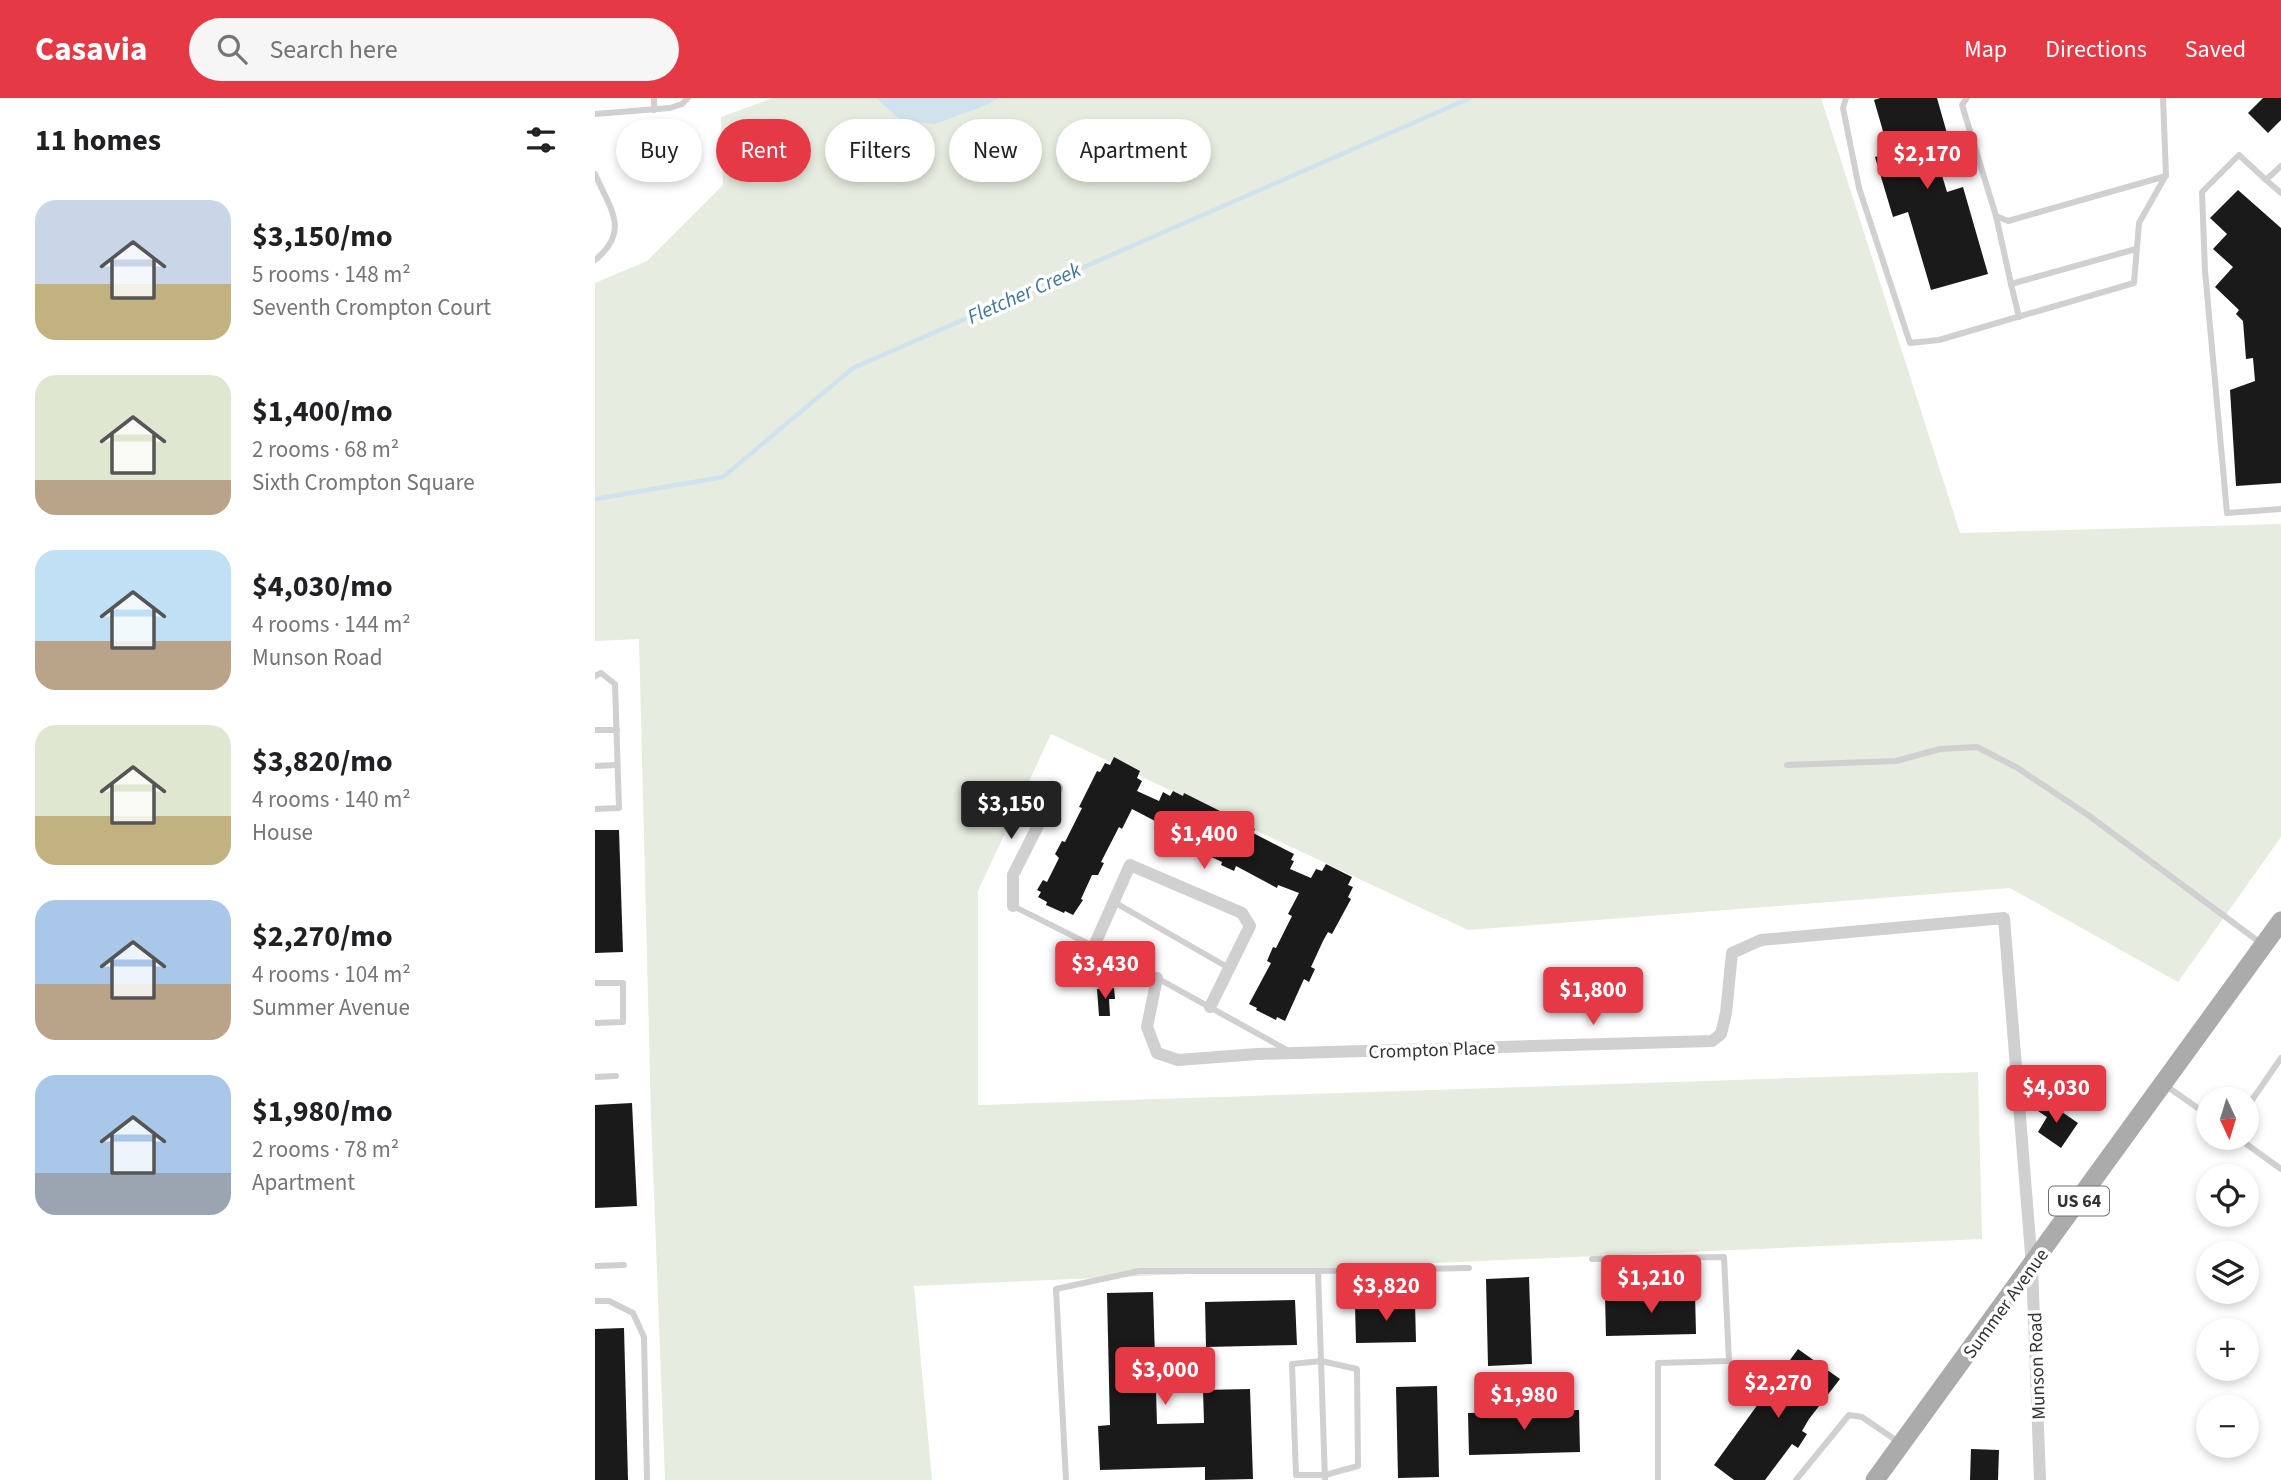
<!DOCTYPE html>
<html lang="en">
<head>
<meta charset="utf-8">
<style>
	:root { --surface:#fff; --page:#f6f6f6; --text:#202124; --muted:#757577; --accent:#e63946 }
	body { margin:0; font-family:"Source Sans 3",sans-serif; background:var(--page); color:var(--text); height:100vh; display:flex; flex-direction:column; font-size:26px; white-space:nowrap }
	* { box-sizing:border-box; margin:0 }
	p { font-size:23px; color:var(--muted) }
	.icon { flex:none; width:38px; height:38px; fill:none; stroke:currentColor; stroke-width:2; stroke-linecap:round; stroke-linejoin:round }
	.map { position:relative; flex:1; overflow:hidden }
	.details { display:flex; flex-direction:column; background:var(--surface); width:595px }
	.details>* { flex:none }
	.banner { position:absolute; left:21px; top:21px; width:665px; height:63px; display:flex; gap:14px }
	.needle { width:46px; rotate:176deg }
	.tools { position:absolute; left:1601px; top:989px; display:grid; gap:14px }
	.tools a { display:grid; place-items:center; width:63px; height:63px; border-radius:50%; background:var(--surface); box-shadow:0 4px 10px #0003; font-size:35px }
	.price { position:absolute; translate:-50% -60px; padding:0 16px; border-radius:7px; background:var(--accent); color:#fff; font-size:23px; line-height:46px; filter:drop-shadow(0 2px 4px #0008) }
	.price::after { content:''; position:absolute; left:50%; top:42px; width:21px; height:16px; margin-left:-10px; background:inherit; clip-path:polygon(0 0,100% 0,50% 100%) }
	.price.on { background:#222; color:#fff }
	ul { padding:0; list-style:none }
	li { display:flex; align-items:center; gap:21px; height:175px; padding:0 35px }
	li span { display:grid; place-items:center; flex:none; width:196px; height:140px; border-radius:21px; color:#555 }
	li>.icon { margin-inline-start:auto }
	span .icon { width:84px; height:84px; fill:#fffc; stroke-width:1 }
	li b { font-size:30px }
	h2 { display:flex; justify-content:space-between; align-items:center; height:84px; padding:0 35px; font-size:30px }
	.chip { padding:0 24px; border-radius:32px; background:var(--surface); box-shadow:0 4px 10px #0003; font-size:24px; line-height:63px }
	.chip.on { background:var(--accent); color:#fff }
	header { display:flex; align-items:center; gap:42px; box-sizing:border-box; height:98px; padding:0 35px; background:var(--accent); color:#fff }
	header strong { font-size:33px }
	nav { display:flex; gap:38px; margin-inline-start:auto; font-size:24px }
	.search { width:490px; height:63px; background:var(--page); display:flex; align-items:center; gap:18px; box-sizing:border-box; padding:0 24px; border-radius:38px; color:var(--muted); font-size:26px }
	main { display:flex; flex:1; min-height:0 }
	.map>svg:first-child { display:block }
	.green { fill:#e6ecdf }
	.water { fill:#cfe2ee }
	.lines { fill:none; stroke-linecap:round; stroke-linejoin:round }
	.stream { stroke:#cfe2ee; stroke-width:4.5 }
	.building { fill:#1a1a1a }
	.service { stroke:#d0d0d0; stroke-width:6 }
	.minor { stroke:#d0d0d0; stroke-width:12 }
	.primary { stroke:#ababab; stroke-width:19 }
	.labels { text-anchor:middle; stroke-width:7; stroke-linejoin:round; paint-order:stroke }
	.shield { fill:#fff; stroke:#707070; stroke-width:2 }
	.shield-label { font-size:18px; font-weight:bold; fill:#333 }
	.street-label { font-size:19px; fill:#333; stroke:#fff }
	.water-label { font-size:21px; font-style:italic; fill:#3f7597; stroke:#fff }
</style>
</head>
<body>
<header>
<strong>Casavia</strong>
<div class="search"><svg class="icon" aria-label="search" viewBox="0 0 24 24"><circle cx="10" cy="10" r="6"/><path d="M15 15l6 6"/></svg>Search here</div>
<nav><a>Map</a><a>Directions</a><a>Saved</a></nav>
</header>
<main>
<section class="details">
<h2>11 homes<svg class="icon" aria-label="filters" viewBox="0 0 24 24"><path d="M4 7h16M4 17h16"/><circle cx="9" cy="7" r="2"/><circle cx="15" cy="17" r="2"/></svg></h2>
<ul>
<li><span style="background:linear-gradient(#c9d6e8 60%,#c2b280 0)"><svg class="icon" aria-label="home" viewBox="0 0 24 24"><path d="M3 11l9-7 9 7M6 9v11h12V9"/></svg></span><div><b>$3,150/mo</b><p>5 rooms · 148 m²</p><p>Seventh Crompton Court</p></div></li>
<li><span style="background:linear-gradient(#dfe7d0 75%,#b9a48a 0)"><svg class="icon" aria-label="home" viewBox="0 0 24 24"><path d="M3 11l9-7 9 7M6 9v11h12V9"/></svg></span><div><b>$1,400/mo</b><p>2 rooms · 68 m²</p><p>Sixth Crompton Square</p></div></li>
<li><span style="background:linear-gradient(#bfe0f5 65%,#b9a48a 0)"><svg class="icon" aria-label="home" viewBox="0 0 24 24"><path d="M3 11l9-7 9 7M6 9v11h12V9"/></svg></span><div><b>$4,030/mo</b><p>4 rooms · 144 m²</p><p>Munson Road</p></div></li>
<li><span style="background:linear-gradient(#dfe7d0 65%,#c2b280 0)"><svg class="icon" aria-label="home" viewBox="0 0 24 24"><path d="M3 11l9-7 9 7M6 9v11h12V9"/></svg></span><div><b>$3,820/mo</b><p>4 rooms · 140 m²</p><p>House</p></div></li>
<li><span style="background:linear-gradient(#a9c7e8 60%,#b9a48a 0)"><svg class="icon" aria-label="home" viewBox="0 0 24 24"><path d="M3 11l9-7 9 7M6 9v11h12V9"/></svg></span><div><b>$2,270/mo</b><p>4 rooms · 104 m²</p><p>Summer Avenue</p></div></li>
<li><span style="background:linear-gradient(#a9c7e8 70%,#9aa5b1 0)"><svg class="icon" aria-label="home" viewBox="0 0 24 24"><path d="M3 11l9-7 9 7M6 9v11h12V9"/></svg></span><div><b>$1,980/mo</b><p>2 rooms · 78 m²</p><p>Apartment</p></div></li>
</ul>
</section>
<div class="map">
<svg width="1686" height="1382" viewBox="0 0 1686 1382">
	<rect width="100%" height="100%" fill="#fff"/>
	<path class="green" d="M178 0H281L305 22 394 6 404 0H1226L1365 435 1686 426V739L1583 884 1415 790 873 832 456 636 383 793V1007L1383 974 1387 1141 319 1188 337 1382H70L56 1018 44 541 0 543V185L52 163 128 87 126 19Z"/>
	<path class="water" d="M281 0H404L394 6 340 26 305 22Z"/>
	<g class="lines">
		<path class="stream" d="M0 401 128 379 258 270 875 0"/>
	</g>
	<g class="building">
		<path d="M1285 0H1342L1355 46 1339 51 1352 94 1368 89 1393 176 1336 192 1313 114 1298 119 1280 59 1294 54 1279 2Z"/>
		<path d="M1668 0H1686V22L1673 35 1653 15Z"/>
		<path d="M1643 92 1686 130V385L1641 388 1635 292 1660 283 1658 260 1651 261 1648 223 1641 216 1644 212 1620 189 1638 169 1618 151 1632 136 1615 120Z"/>
		<path d="M519 659 545 673 542 680 547 683 542 693 564 703 568 694 575 698 578 693 588 698 589 695 625 713 624 716 660 731 658 735 699 756 696 762 699 763 695 771 716 780 721 771 727 773 731 766 757 779 753 787 758 789 753 799 756 801 737 836 733 834 728 843 716 869 720 871 714 884 709 881 690 923 682 919 681 922 661 912 662 910 654 906 676 865 672 863 678 849 681 850 697 818 693 816 704 795 683 787 682 790 641 768 639 773 626 767 627 764 604 753 603 755 567 737 569 734 559 730 562 724 537 711 527 731 524 729 506 764 509 765 503 777H497L486 801 488 802 478 817 470 813 469 815 451 807 452 804 443 799 446 794 442 792 448 782 452 784 464 760 460 756 467 743 470 744 487 710 484 709 502 673 505 674 510 665 515 667Z"/>
		<path d="M0 732H24L28 854 0 855Z"/>
		<path d="M519 890 520 901H514L515 918H504L502 891Z"/>
		<path d="M1451 1003 1483 1025 1466 1050 1443 1034 1452 1019 1443 1013Z"/>
		<path d="M37 1005 42 1108 0 1110V1007Z"/>
		<path d="M934 1179 937 1266 893 1268 891 1181Z"/>
		<path d="M558 1194 562 1326 609 1325 608 1292 655 1291 658 1381 610 1382V1369L505 1372 503 1328 515 1327 512 1195Z"/>
		<path d="M1100 1195 1101 1236 1011 1238 1010 1197Z"/>
		<path d="M700 1202 702 1247 611 1249 610 1204Z"/>
		<path d="M820 1205 821 1244 761 1245 760 1207Z"/>
		<path d="M29 1230 33 1382H0V1231Z"/>
		<path d="M1203 1251 1245 1281 1214 1321 1207 1333 1212 1336 1203 1350 1197 1346 1170 1382H1139L1119 1367Z"/>
		<path d="M842 1288 844 1379 803 1380 801 1289Z"/>
		<path d="M984 1312 985 1354 874 1357 873 1315Z"/>
		<path d="M1376 1351 1404 1352 1403 1382H1375Z"/>
	</g>
	<g class="lines">
		<g class="service">
			<path d="M59 0V12"/>
			<path d="M1251 0 1248 10 1264 90 1315 245 1344 242 1539 185 1544 125 1571 77 1568 0"/>
			<path d="M1372 0 1367 7 1401 118 1413 123 1571 78"/>
			<path d="M0 16 75 10 87 6 93 0"/>
			<path d="M1686 68 1671 82 1686 95"/>
			<path d="M0 76C15 111 36 133 0 162"/>
			<path d="M1671 82 1644 57 1607 94 1610 173 1632 415 1686 411"/>
			<path d="M1401 118 1416 186"/>
			<path d="M1424 219 1416 186 1541 151"/>
			<path d="M0 578 6 575 20 586 24 710 0 711"/>
			<path d="M0 632H22"/>
			<path d="M1192 667 1301 663 1345 651 1382 649 1421 669 1493 717 1667 846"/>
			<path d="M0 668 22 667"/>
			<path d="M519 804 634 870"/>
			<path d="M418 808 562 880 692 952"/>
			<path d="M0 885H28V924L0 925"/>
			<path d="M0 979 21 978"/>
			<path d="M1570 987 1614 1018"/>
			<path d="M1657 1002 1686 960"/>
			<path d="M1643 1040 1686 1071"/>
			<path d="M997 1161 1129 1159 1134 1263 1063 1265V1382"/>
			<path d="M0 1168 29 1167"/>
			<path d="M0 1203H14L38 1215 49 1239 52 1382"/>
			<path d="M726 1263 762 1271 763 1368 730 1377H701L697 1266Z"/>
			<path d="M471 1382 461 1191 544 1173H723"/>
			<path d="M730 1382 723 1173 874 1170"/>
			<path d="M1201 1382 1254 1317 1267 1319 1305 1345"/>
		</g>
		<g class="minor">
			<path d="M418 808V777L462 690"/>
			<path d="M499 848 535 767 647 815 655 828 615 909"/>
			<path d="M562 880 552 929 562 955 583 962 662 956 1117 943 1126 936 1131 915 1137 855 1166 842 1409 820 1437 1168 1445 1382"/>
		</g>
		<path class="primary" d="M1280 1382 1686 823"/>
	</g>
	<g class="labels">
		<rect class="shield" x="1454" y="1088.5" width="60" height="29" rx="5"/>
		<g class="shield-label">
			<text x="1484" y="1109">US 64</text>
		</g>
		<g class="street-label">
			<text transform="translate(837 951) rotate(-2)" y="7">Crompton Place</text>
			<text transform="translate(1410 1205) rotate(-54)" y="7">Summer Avenue</text>
			<text transform="translate(1441 1268) rotate(-92)" y="7">Munson Road</text>
		</g>
		<g class="water-label">
			<text transform="translate(429 195) rotate(-24)" y="7">Fletcher Creek</text>
		</g>
	</g>
</svg>
<div class="tools">
<a><svg class="needle" viewBox="-14 -14 28 28"><path d="M0-13l5 13h-10z" fill="#e53935"/><path d="M0 13l5-13h-10z" fill="#757577"/></svg></a>
<a><svg class="icon" aria-label="locate" viewBox="0 0 24 24"><circle cx="12" cy="12" r="6"/><path d="M12 2v4M12 18v4M2 12h4M18 12h4"/></svg></a>
<a><svg class="icon" aria-label="layers" viewBox="0 0 24 24"><path d="M12 4l9 5-9 5-9-5zM3 14l9 5 9-5"/></svg></a>
<a>+</a>
<a>−</a>
</div>
<b class="price" style="left:1332px;top:93px">$2,170</b>
<b class="price on" style="left:416px;top:743px">$3,150</b>
<b class="price" style="left:609px;top:773px">$1,400</b>
<b class="price" style="left:510px;top:903px">$3,430</b>
<b class="price" style="left:998px;top:929px">$1,800</b>
<b class="price" style="left:1461px;top:1027px">$4,030</b>
<b class="price" style="left:1056px;top:1217px">$1,210</b>
<b class="price" style="left:791px;top:1225px">$3,820</b>
<b class="price" style="left:570px;top:1309px">$3,000</b>
<b class="price" style="left:1183px;top:1322px">$2,270</b>
<b class="price" style="left:929px;top:1334px">$1,980</b>
<div class="banner">
<a class="chip">Buy</a>
<a class="chip on">Rent</a>
<a class="chip">Filters</a>
<a class="chip">New</a>
<a class="chip">Apartment</a>
</div>
</div>
</main>
</body>
</html>
